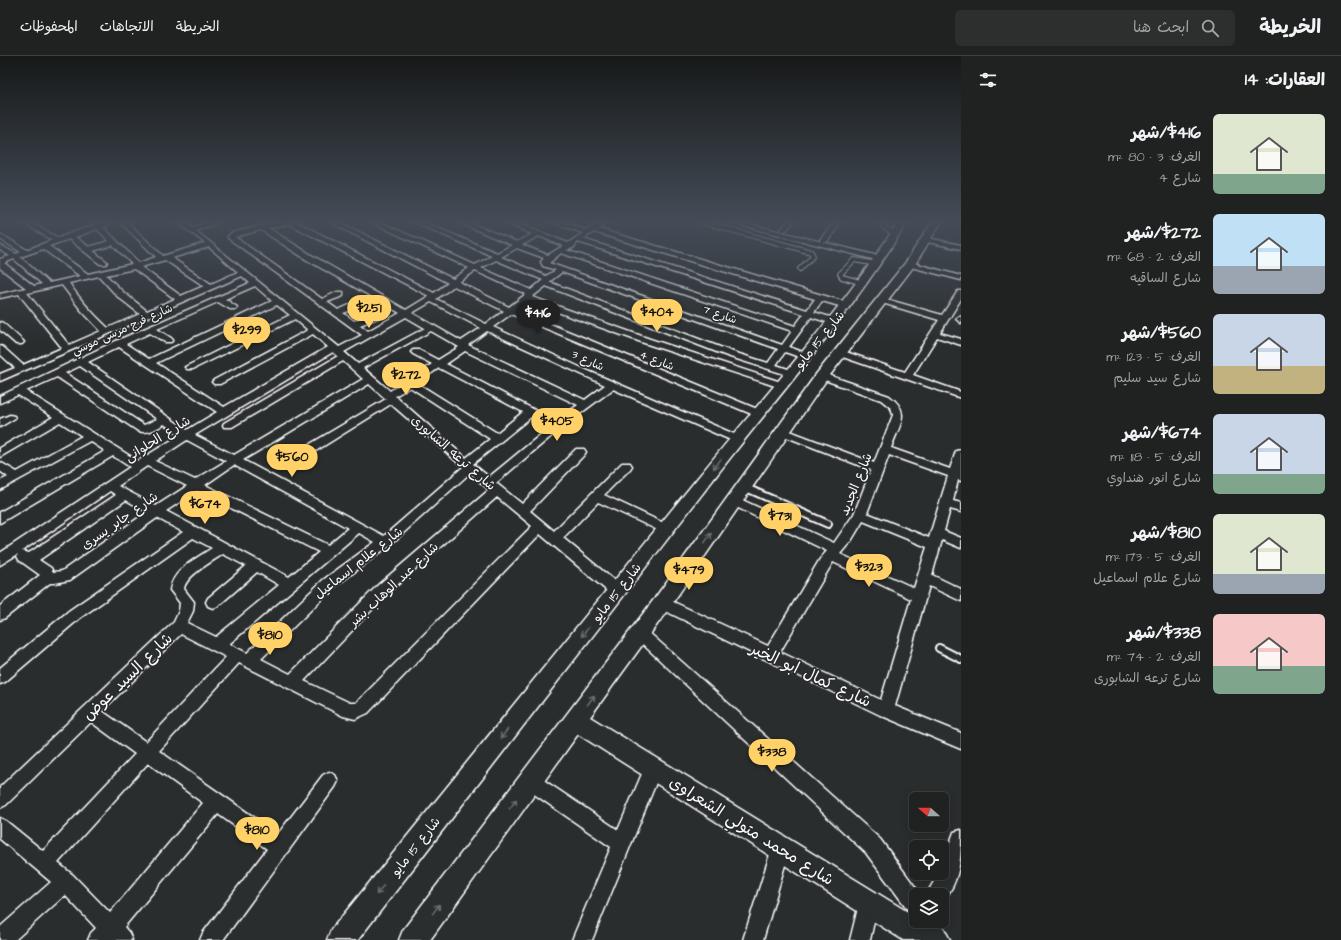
<!DOCTYPE html>
<html lang="ar">
<head>
<meta charset="utf-8">
<style>
	:root { --surface:#202222; --page:#2d2f2f; --text:#f1f3f6; --muted:#a2a4a5; --line:#3d3f40; --accent:#ffd166 }
	body { margin:0; font-family:"Architects Daughter","Playpen Sans Arabic",sans-serif; background:var(--page); color:var(--text); direction:rtl; height:100vh; display:flex; flex-direction:column; font-size:15px; white-space:nowrap }
	* { box-sizing:border-box; margin:0 }
	p { font-size:13px; color:var(--muted) }
	.icon { flex:none; width:22px; height:22px; fill:none; stroke:currentColor; stroke-width:2; stroke-linecap:round; stroke-linejoin:round }
	.map { position:relative; flex:1; overflow:hidden; direction:ltr }
	.drawer { display:flex; flex-direction:column; background:var(--surface); width:380px }
	.drawer>* { flex:none }
	.needle { width:26px; rotate:291deg }
	.controls { position:absolute; left:909px; top:736px; display:grid; gap:8px }
	.controls a { display:grid; place-items:center; width:40px; height:40px; border-radius:6px; background:var(--surface); box-shadow:0 2px 10px #0003,0 0 0 1px var(--line); font-size:20px }
	.price { position:absolute; translate:-50% -34px; padding:0 9px; border-radius:14px; background:var(--accent); color:#111; font-size:13px; line-height:26px; filter:drop-shadow(0 1px 2px #0008) }
	.price::after { content:''; position:absolute; left:50%; top:24px; width:12px; height:9px; margin-left:-6px; background:inherit; clip-path:polygon(0 0,100% 0,50% 100%) }
	.price.selected { background:#222; color:#fff }
	ul { padding:0; list-style:none }
	li { display:flex; align-items:center; gap:12px; height:100px; padding:0 16px }
	li span { display:grid; place-items:center; flex:none; width:112px; height:80px; border-radius:6px; color:#555 }
	li>.icon { margin-inline-start:auto }
	span .icon { width:48px; height:48px; fill:#fffc; stroke-width:1 }
	li b { font-size:17px }
	h2 { display:flex; justify-content:space-between; align-items:center; height:48px; padding:0 16px; font-size:17px }
	header { display:flex; align-items:center; gap:24px; box-sizing:border-box; height:56px; padding:0 20px; background:var(--surface); border-bottom:1px solid var(--line) }
	header strong { font-size:19px }
	nav { display:flex; gap:22px; margin-inline-start:auto; font-size:14px }
	.search { width:280px; height:36px; background:var(--page); display:flex; align-items:center; gap:10px; box-sizing:border-box; padding:0 14px; border-radius:6px; color:var(--muted); font-size:15px }
	main { display:flex; flex:1; min-height:0 }
	.map>svg:first-child { display:block }
	.lines { fill:none; stroke-linecap:round; stroke-linejoin:round }
	.lane-far1-casing { stroke:#fff; stroke-width:6 }
	.lane-casing { stroke:#fff; stroke-width:10 }
	.street-casing { stroke:#fff; stroke-width:3 }
	.secondary-casing { stroke:#fff; stroke-width:3 }
	.lane-far1 { stroke:#2a2d2e; stroke-width:4 }
	.lane { stroke:#2a2d2e; stroke-width:6 }
	.street { fill:#2a2d2e; fill-rule:evenodd }
	.secondary { fill:#2a2d2e; fill-rule:evenodd }
	.oneway { stroke:#6a6c6d }
	.labels { text-anchor:middle; stroke-width:3.5; stroke-linejoin:round; paint-order:stroke }
	.far-street-label { font-size:11px; fill:#fff; stroke:#2a2d2e }
	.street-label { font-size:13px; fill:#fff; stroke:#2a2d2e }
	.near-street-label { font-size:16px; fill:#fff; stroke:#2a2d2e }
</style>
</head>
<body>
<header>
<strong>الخريطة</strong>
<div class="search"><svg class="icon" aria-label="search" viewBox="0 0 24 24"><circle cx="10" cy="10" r="6"/><path d="M15 15l6 6"/></svg>ابحث هنا</div>
<nav><a>الخريطة</a><a>الاتجاهات</a><a>المحفوظات</a></nav>
</header>
<main>
<section class="drawer">
<h2>العقارات: 14<svg class="icon" aria-label="filters" viewBox="0 0 24 24"><path d="M4 7h16M4 17h16"/><circle cx="9" cy="7" r="2"/><circle cx="15" cy="17" r="2"/></svg></h2>
<ul>
<li><span style="background:linear-gradient(#dfe7d0 75%,#7fa58c 0)"><svg class="icon" aria-label="home" viewBox="0 0 24 24"><path d="M3 11l9-7 9 7M6 9v11h12V9"/></svg></span><div><b>$416/شهر</b><p>الغرف: 3 · 80 m²</p><p>شارع 4</p></div></li>
<li><span style="background:linear-gradient(#bfe0f5 65%,#9aa5b1 0)"><svg class="icon" aria-label="home" viewBox="0 0 24 24"><path d="M3 11l9-7 9 7M6 9v11h12V9"/></svg></span><div><b>$272/شهر</b><p>الغرف: 2 · 68 m²</p><p>شارع الساقيه</p></div></li>
<li><span style="background:linear-gradient(#c9d6e8 65%,#c2b280 0)"><svg class="icon" aria-label="home" viewBox="0 0 24 24"><path d="M3 11l9-7 9 7M6 9v11h12V9"/></svg></span><div><b>$560/شهر</b><p>الغرف: 5 · 123 m²</p><p>شارع سيد سليم</p></div></li>
<li><span style="background:linear-gradient(#c9d6e8 75%,#7fa58c 0)"><svg class="icon" aria-label="home" viewBox="0 0 24 24"><path d="M3 11l9-7 9 7M6 9v11h12V9"/></svg></span><div><b>$674/شهر</b><p>الغرف: 5 · 118 m²</p><p>شارع انور هنداوي</p></div></li>
<li><span style="background:linear-gradient(#dfe7d0 75%,#9aa5b1 0)"><svg class="icon" aria-label="home" viewBox="0 0 24 24"><path d="M3 11l9-7 9 7M6 9v11h12V9"/></svg></span><div><b>$810/شهر</b><p>الغرف: 5 · 173 m²</p><p>شارع علام اسماعيل</p></div></li>
<li><span style="background:linear-gradient(#f6c9c9 65%,#7fa58c 0)"><svg class="icon" aria-label="home" viewBox="0 0 24 24"><path d="M3 11l9-7 9 7M6 9v11h12V9"/></svg></span><div><b>$338/شهر</b><p>الغرف: 2 · 74 m²</p><p>شارع ترعه الشابورى</p></div></li>
</ul>
</section>
<div class="map">
<svg width="961" height="884" viewBox="0 0 961 884">
	<rect width="100%" height="100%" fill="#2a2d2e"/>
	<filter id="ink" filterUnits="userSpaceOnUse"><feTurbulence type="fractalNoise" baseFrequency=".025" numOctaves="2"/><feDisplacementMap in="SourceGraphic" scale="8" xChannelSelector="R" yChannelSelector="G"/><feConvolveMatrix kernelMatrix="1 2 1 2 8 2 1 2 1" color-interpolation-filters="sRGB"/></filter>
	<g filter="url(#ink)">
		<g class="lines">
			<defs>
				<g id="lane-far1">
					<path d="M702 166 811 196 813 200 800 213"/>
					<path d="M881 166 885 172 895 178"/>
					<path d="M863 227 842 221 840 218 854 204 877 208"/>
				</g>
				<g id="lane">
					<path d="M744 431 828 468"/>
					<path d="M939 592 961 603"/>
				</g>
				<g id="street">
					<path d="M22 166H30L58 182 102 166H112L103 171 139 207 156 201 120 166H127L163 200 205 187 177 166H185L192 172 209 166H219L196 175 339 291 362 279 228 182V180L232 177 277 166H297L434 237 448 227 330 166H339L453 223 469 212 371 166H380L475 209 492 200 414 166H423L497 197 512 189 458 166H467L517 186 532 178 504 166H514L568 187 583 177 551 166H562L587 174 600 166H608L599 173 849 247 850 249 846 252 822 245 814 256 836 263 837 265 833 268 811 261 789 291 808 298 810 300 808 302H802L785 296 776 309 794 315 796 317 791 320 727 300 546 230 532 241 650 283 784 327 786 329 781 332 778 331 644 287 527 245 516 254 762 355 763 357 758 360 754 359 511 258 493 271 586 314 741 381 742 383 741 385H733L613 333 561 372 496 427 522 448 576 393H584L586 396 584 399 530 455 554 475 622 407H630L632 410 630 413 604 439 670 470 672 473 670 476 666 478 662 476 598 446 563 482 622 531 624 535 622 539 617 541 612 539 540 478 368 657 355 663 343 660 239 607 159 695 278 778 323 719 329 716 335 719 338 725 335 731 223 884H200L203 877 267 793 218 758 124 871 129 877 132 884H88L91 877 96 872 65 839 15 884H0V871L51 826 0 783V762L6 765 43 795 135 698 91 666 6 749 0 752V731L174 566 179 555 180 547 170 534C173 513 196 503 212 492L193 482 80 562 5 626 0 628V612L70 554 183 476 157 462 70 524 55 527H50L5 562 0 564V550L40 519 19 504 17 500 18 498 0 509V497L130 411 113 400 0 467V456L105 395 90 385 0 434V425L8 421 0 415V406L17 416 82 380 60 366 0 401V392L53 361 18 339 0 347V340L116 285 250 227 242 220 0 325V318L15 312 0 298V290L3 291 23 309 62 292 19 238 0 242V238L26 232 0 212V203L10 200 0 194V189L16 198 21 196 0 183V178L27 194 52 184ZM289 168 429 240 406 254 313 200 268 172ZM97 173 109 185 89 191 75 181ZM261 174 307 204 400 257 368 275 360 269 380 261 381 259 380 257H374L354 265 343 257 360 251 361 249 360 247H354L338 254 327 246 343 240V236H337L322 243 235 181ZM594 176 815 243 807 254 583 183ZM539 180 563 190 548 199 522 189ZM69 183 100 208H106L107 206 93 195 113 189 132 208 88 218 49 190ZM578 186 804 258 795 270 566 194 573 192ZM209 191 238 216 211 228 172 202ZM517 192 544 202 541 206 543 210 556 214 546 220 501 201ZM43 193 80 220 49 227 20 201ZM561 197 792 275 782 289 549 207ZM14 203 42 228 34 230 4 207ZM165 204 204 230 181 240 141 211ZM496 204 543 224 531 234 481 212ZM134 213 175 243 147 255 123 236 106 219ZM475 215 526 238 509 251 459 226ZM562 216 778 293 768 307 733 296 549 226ZM99 220 117 240 140 258 108 272C93 258 80 244 69 227ZM62 229 81 254 101 275 69 289 27 237ZM255 230 272 245 149 303 126 288 150 277 165 286H171L173 284 171 282 157 273 218 246 230 253H236L237 251 225 243ZM454 230 504 255 486 268 436 243ZM431 246 481 272 461 285 412 257ZM277 249 290 259 185 311 187 313H193L295 263 308 274 214 324 212 326 214 328H220L313 278 328 291 224 351 156 307ZM406 261 425 272 358 308 344 296ZM431 275 459 291 438 304 419 294H413L411 296 413 298 432 308 390 335 363 312ZM487 275 605 329 585 344 468 289ZM119 291 217 356 187 374 88 306ZM465 295 578 349 556 365 446 308ZM333 296 338 300 224 367 223 369 224 371H232L343 305 363 323 234 399 195 379ZM80 310 157 363 144 369 65 317ZM439 312 523 356 497 377 417 327ZM57 321 138 375C148 378 156 373 164 368L180 379 138 405 26 335ZM369 328 386 343 290 400 288 403 290 406H298L391 348 463 411 384 480 243 404ZM410 331 490 383 466 402 395 340ZM531 361 550 371 489 421 473 408ZM187 384 226 405 195 424 155 405ZM234 409 348 472 328 489 205 429ZM147 410 187 430 156 450 118 430ZM470 417 489 434 378 529 290 618 261 603 333 532 390 489ZM110 435 116 439 29 497 22 495ZM197 435 319 496 289 521 166 455ZM497 441 532 470 356 647H350L304 625 388 537ZM126 444 147 456 62 515 53 516 51 512 39 504ZM359 477 375 486 323 524 247 597 229 588ZM223 498 246 510 208 542 206 546 208 550 213 552 218 550 257 516 279 529 216 581 187 567 193 555 194 546 184 533C185 520 213 505 223 498ZM181 578 226 601 146 686 102 655ZM148 707 203 747 110 857 73 819 58 807Z"/>
					<path d="M729 166H741L883 201 884 203 880 205Z"/>
					<path d="M787 166H794L785 175H781V173Z"/>
					<path d="M834 166H841L827 186H821L820 184Z"/>
					<path d="M923 181 961 189V193L923 185Z"/>
					<path d="M907 206H910L961 220V224L907 210Z"/>
					<path d="M958 235H961V243L940 277 961 283V289L937 281 913 319 961 336V342L837 299 835 297 840 294 843 295 905 316 939 264 879 246 878 244 882 242 942 259Z"/>
					<path d="M960 260 961 261V267L956 263Z"/>
					<path d="M0 266 3 267 22 284 24 286 22 288H16L0 274Z"/>
					<path d="M822 317 889 340C912 356 899 369 891 392L950 413 956 395 961 394V425L958 424 953 445 961 447V456L950 453 944 475 961 482V492L942 484 932 519 961 533V545L929 530 895 650 961 677V693L880 659 657 551 655 547 657 543 662 541 667 543 768 590 820 503 827 495 730 448 728 445 730 442 734 441 738 442 834 487 854 458 871 414 779 378 778 376 779 374H787L874 407 893 359 891 352 881 344 819 322 817 320 819 318ZM889 399 948 420 929 482 867 457ZM863 465 927 491 914 532 840 498 851 485ZM833 506 911 543 881 644 780 596Z"/>
					<path d="M10 359 14 360 15 362 0 371V363Z"/>
					<path d="M640 571 645 573 880 783 921 839H916V858L909 855 866 797 635 581 633 577 635 573Z"/>
					<path d="M653 703 659 706 662 712 592 884H572L611 791 524 731 521 725 524 719 530 716 536 719 618 774 647 706Z"/>
					<path d="M961 774C961 801 961 825 942 846V839H926L939 817H942V809L954 776Z"/>
					<path d="M781 783 788 785 790 792 763 884H743L772 792 774 785Z"/>
					<path d="M868 837 875 840 878 847 870 884H850L861 840Z"/>
					<path d="M918 865H940L950 884H928Z"/>
				</g>
				<g id="secondary">
					<path d="M898 166H907C852 257 781 336 716 420 597 575 477 729 358 884H327L331 874C453 724 574 574 696 424 765 339 839 258 898 166Z"/>
					<path d="M932 166H941L914 210 827 323 669 552 590 661 916 861V865H922L938 874 942 884H903L578 678 430 884H399L403 874 655 542 817 317 906 206Z"/>
				</g>
			</defs>
			<use href="#lane-far1" class="lane-far1-casing"/>
			<use href="#lane" class="lane-casing"/>
			<use href="#street" class="street-casing"/>
			<use href="#secondary" class="secondary-casing"/>
			<use href="#lane-far1" class="lane-far1"/>
			<use href="#lane" class="lane"/>
			<use href="#street" class="street"/>
			<use href="#secondary" class="secondary"/>
		</g>
		<defs><path id="oneway-shaft" d="M-6 0H5M1.5-3L5.5 0L1.5 3" fill="none" stroke-width="1.6" stroke-linecap="round" stroke-linejoin="round"/></defs>
		<g class="oneway">
			<use href="#oneway-shaft" transform="translate(717 408) rotate(128)"/>
			<use href="#oneway-shaft" transform="translate(708 482) rotate(-55)"/>
			<use href="#oneway-shaft" transform="translate(585 576) rotate(128)"/>
			<use href="#oneway-shaft" transform="translate(591 644) rotate(-53)"/>
			<use href="#oneway-shaft" transform="translate(504 678) rotate(128)"/>
			<use href="#oneway-shaft" transform="translate(513 748) rotate(-54)"/>
			<use href="#oneway-shaft" transform="translate(380 834) rotate(128)"/>
			<use href="#oneway-shaft" transform="translate(436 853) rotate(-54)"/>
		</g>
	</g>
	<linearGradient id="sky" x2="0" y2="1"><stop stop-color="#171919"/><stop offset="0.57" stop-color="#444c57"/><stop offset="1" stop-color="#444c57" stop-opacity="0"/></linearGradient>
	<rect width="961" height="290" fill="url(#sky)"/>
	<g class="labels">
		<g class="far-street-label">
			<text transform="translate(720 258) rotate(19)" y="4">شارع 7</text>
			<text transform="translate(122 273) rotate(-24)" y="4">شارع فرج مرسى موسي</text>
			<text transform="translate(588 304) rotate(25)" y="4">شارع 3</text>
			<text transform="translate(657 304) rotate(22)" y="4">شارع 4</text>
		</g>
		<g class="street-label">
			<text transform="translate(819 283) rotate(-51)" y="5">شارع 15 مايو</text>
			<text transform="translate(157 382) rotate(-32)" y="5">شارع الحلوانى</text>
			<text transform="translate(454 396) rotate(41)" y="5">شارع ترعه الشابورى</text>
			<text transform="translate(855 428) rotate(-68)" y="5">شارع الجديد</text>
			<text transform="translate(119 464) rotate(-35)" y="5">شارع جابر يسرى</text>
			<text transform="translate(358 506) rotate(-38)" y="5">شارع علام اسماعيل</text>
			<text transform="translate(393 528) rotate(-43)" y="5">شارع عبد الوهاب بشر</text>
			<text transform="translate(616 536) rotate(-52)" y="5">شارع 15 مايو</text>
			<text transform="translate(415 790) rotate(-52)" y="5">شارع 15 مايو</text>
		</g>
		<g class="near-street-label">
			<text transform="translate(811 618) rotate(25)" y="6">شارع كمال ابو الخير</text>
			<text transform="translate(127 620) rotate(-44)" y="6">شارع السيد عوض</text>
			<text transform="translate(752 774) rotate(32)" y="6">شارع محمد متولي الشعراوى</text>
		</g>
	</g>
</svg>
<div class="controls">
<a><svg class="needle" viewBox="-14 -14 28 28"><path d="M0-13l5 13h-10z" fill="#e53935"/><path d="M0 13l5-13h-10z" fill="#a2a4a5"/></svg></a>
<a><svg class="icon" aria-label="locate" viewBox="0 0 24 24"><circle cx="12" cy="12" r="6"/><path d="M12 2v4M12 18v4M2 12h4M18 12h4"/></svg></a>
<a><svg class="icon" aria-label="layers" viewBox="0 0 24 24"><path d="M12 4l9 5-9 5-9-5zM3 14l9 5 9-5"/></svg></a>
</div>
<b class="price" style="left:369px;top:273px">$251</b>
<b class="price" style="left:657px;top:277px">$404</b>
<b class="price selected" style="left:538px;top:278px">$416</b>
<b class="price" style="left:247px;top:295px">$299</b>
<b class="price" style="left:406px;top:340px">$272</b>
<b class="price" style="left:557px;top:386px">$405</b>
<b class="price" style="left:292px;top:422px">$560</b>
<b class="price" style="left:205px;top:469px">$674</b>
<b class="price" style="left:780px;top:481px">$731</b>
<b class="price" style="left:869px;top:532px">$323</b>
<b class="price" style="left:689px;top:535px">$479</b>
<b class="price" style="left:270px;top:600px">$810</b>
<b class="price" style="left:772px;top:717px">$338</b>
<b class="price" style="left:257px;top:795px">$810</b>
</div>
</main>
</body>
</html>
